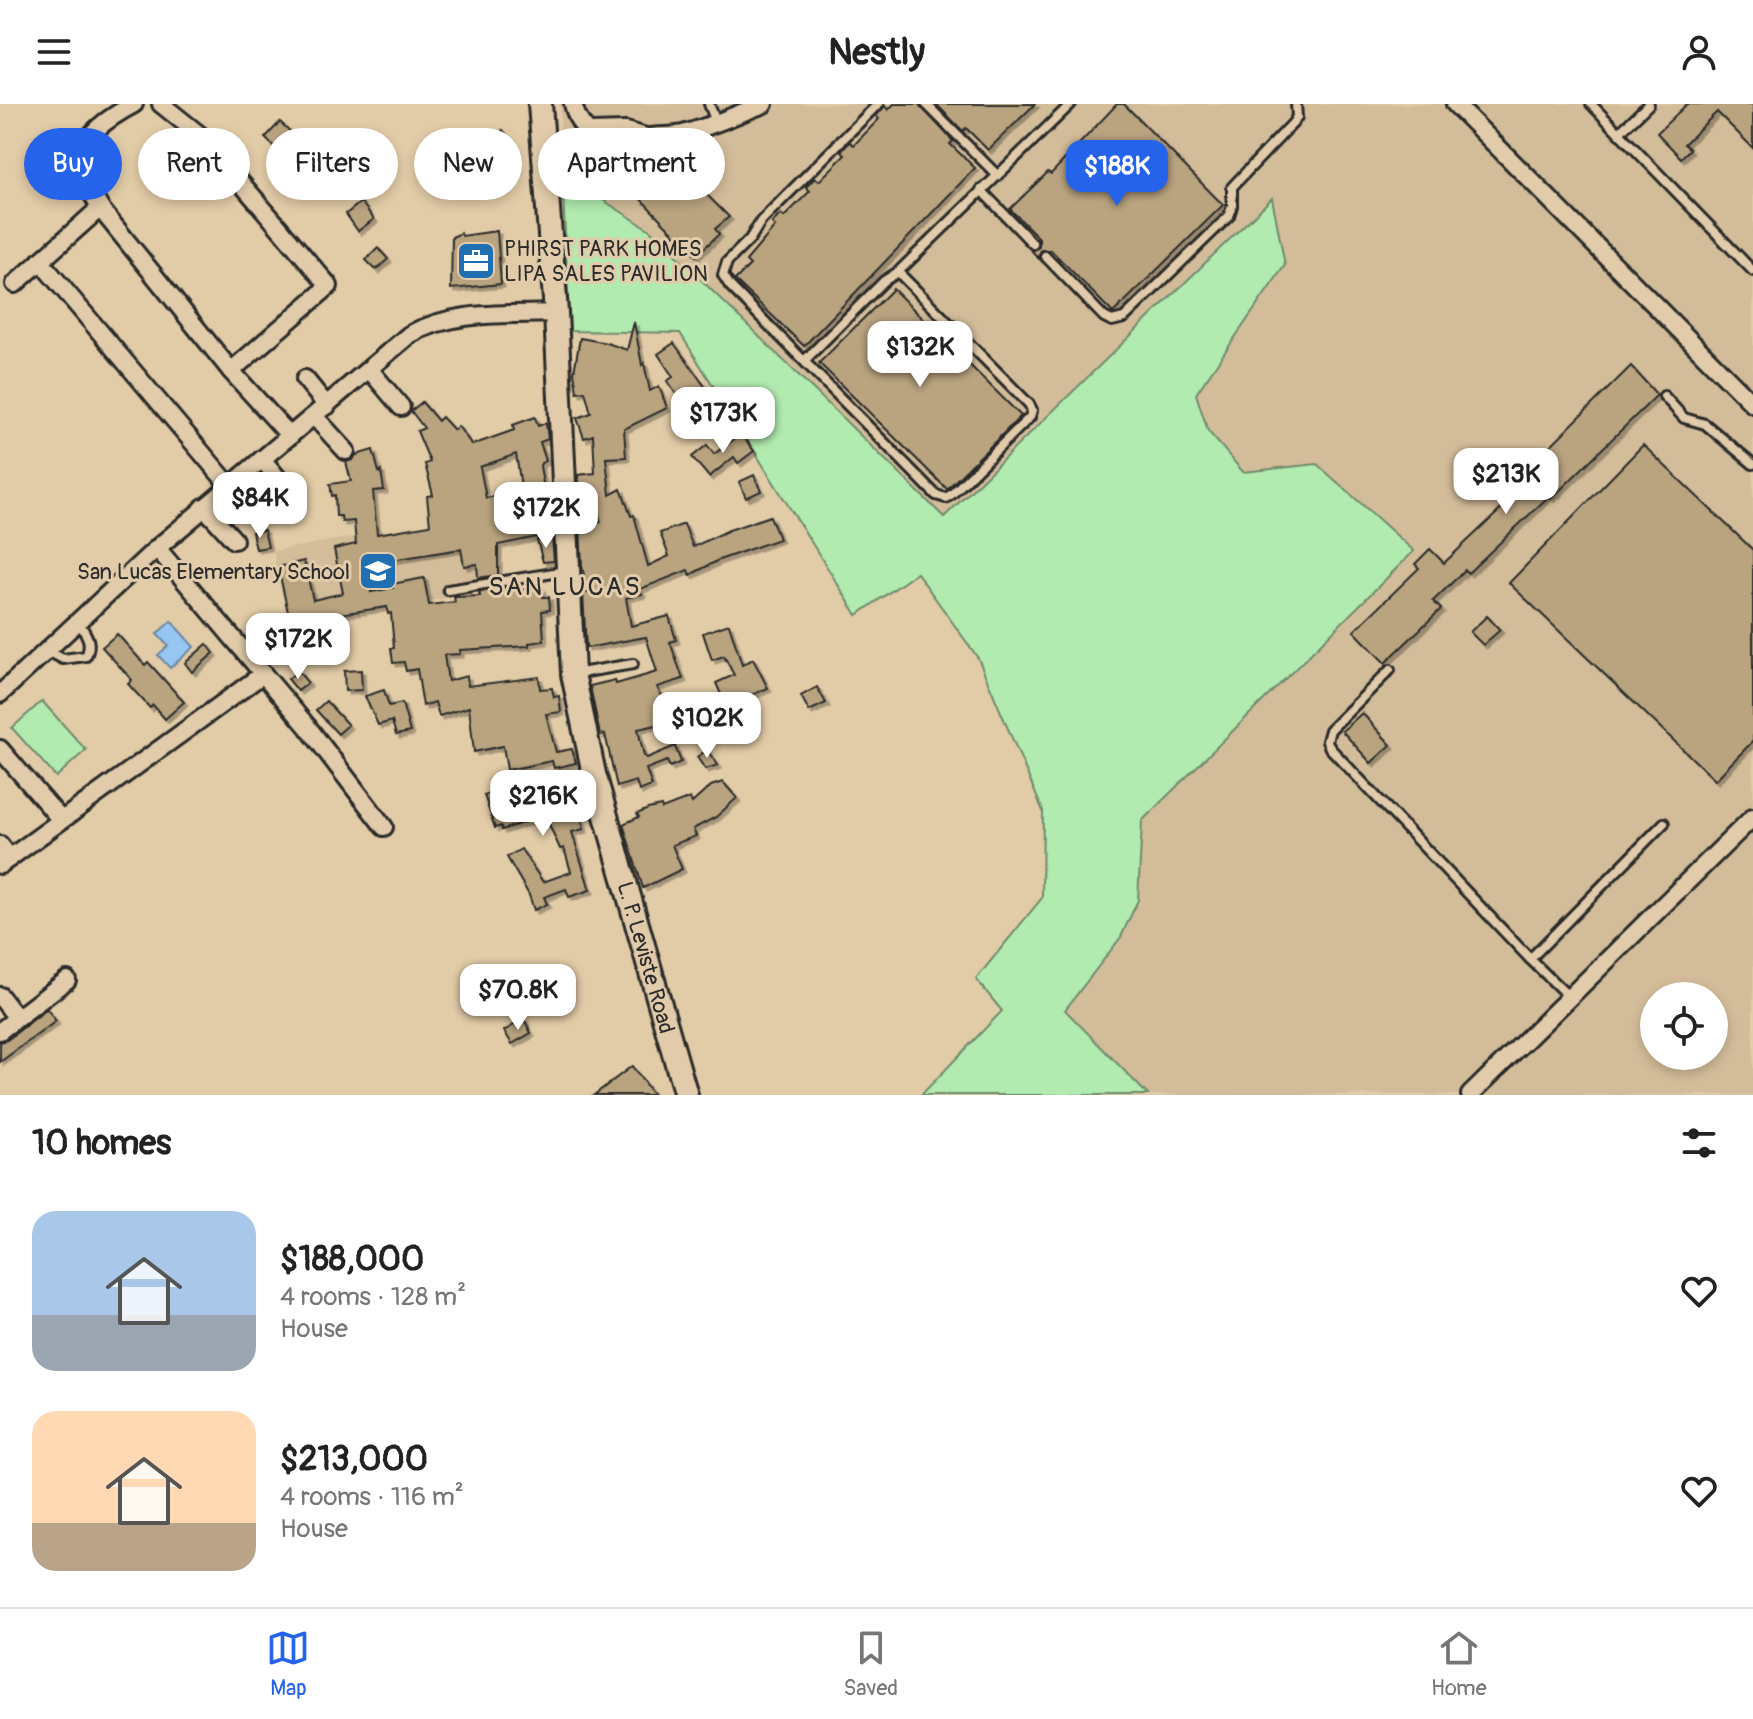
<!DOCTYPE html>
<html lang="en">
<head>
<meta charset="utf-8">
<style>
	:root { --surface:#fff; --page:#f6f6f6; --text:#222; --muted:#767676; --line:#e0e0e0; --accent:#2563eb }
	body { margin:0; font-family:Pangolin,sans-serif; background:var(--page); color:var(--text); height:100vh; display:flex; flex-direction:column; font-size:30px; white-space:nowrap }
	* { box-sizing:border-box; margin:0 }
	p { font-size:26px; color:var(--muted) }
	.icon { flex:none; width:44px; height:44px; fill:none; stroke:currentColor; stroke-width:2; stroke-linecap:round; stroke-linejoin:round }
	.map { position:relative; height:991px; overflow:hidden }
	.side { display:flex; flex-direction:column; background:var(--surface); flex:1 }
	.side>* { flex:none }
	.hud { position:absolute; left:24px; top:24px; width:800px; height:72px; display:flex; gap:16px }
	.buttons { position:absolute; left:1640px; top:878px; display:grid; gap:16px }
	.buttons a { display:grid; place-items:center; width:88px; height:88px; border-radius:50%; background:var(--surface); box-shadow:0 4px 12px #0003; font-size:40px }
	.price { position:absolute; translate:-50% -68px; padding:0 18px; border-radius:16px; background:#fff; color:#222; font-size:26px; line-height:52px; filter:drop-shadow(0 2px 4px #0008) }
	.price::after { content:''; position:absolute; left:50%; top:48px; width:24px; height:18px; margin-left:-12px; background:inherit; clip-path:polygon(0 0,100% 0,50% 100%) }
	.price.on { background:var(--accent); color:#fff }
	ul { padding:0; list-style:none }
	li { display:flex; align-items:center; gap:24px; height:200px; padding:0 32px }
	li span { display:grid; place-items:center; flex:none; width:224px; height:160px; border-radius:24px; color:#555 }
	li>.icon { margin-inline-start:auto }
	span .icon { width:96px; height:96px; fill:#fffc; stroke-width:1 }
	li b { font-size:34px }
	h2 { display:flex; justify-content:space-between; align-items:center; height:96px; padding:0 32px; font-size:34px }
	.chip { padding:0 28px; border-radius:36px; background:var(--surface); box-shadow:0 4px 12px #0003; font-size:28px; line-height:72px }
	.chip.on { background:var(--accent); color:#fff }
	header { display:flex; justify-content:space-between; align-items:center; height:104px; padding:0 32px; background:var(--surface); font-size:36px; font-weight:700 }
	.tabs { display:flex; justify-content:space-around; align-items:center; height:112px; border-top:2px solid var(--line); background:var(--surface); font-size:22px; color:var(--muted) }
	.tabs a { display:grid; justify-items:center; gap:4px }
	.tabs .on { color:var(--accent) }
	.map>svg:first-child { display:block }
	.built { fill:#d3bc99; fill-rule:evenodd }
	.green { fill:#b2ebb0; stroke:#6e8b6e; stroke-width:2 }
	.water { fill:#96c6f2; stroke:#6b88a2; stroke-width:2 }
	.building { fill:#baa480; stroke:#2b2b2b; stroke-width:2; fill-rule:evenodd; filter:url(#shadow) }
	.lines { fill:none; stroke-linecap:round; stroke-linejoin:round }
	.lane-casing { stroke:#2b2b2b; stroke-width:14 }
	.street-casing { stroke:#2b2b2b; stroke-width:22 }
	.secondary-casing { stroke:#2b2b2b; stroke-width:28 }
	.lane { stroke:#e1cbaa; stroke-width:8 }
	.street { stroke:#e1cbaa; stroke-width:16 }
	.secondary { stroke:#e1cbaa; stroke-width:22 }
	.labels { text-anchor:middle; stroke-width:6; stroke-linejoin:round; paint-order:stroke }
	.poi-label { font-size:22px; fill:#2b2b2b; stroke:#e1cbaa; text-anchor:start }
	.street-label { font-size:22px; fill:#2b2b2b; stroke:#e1cbaa }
	.quarter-label { font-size:26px; letter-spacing:2px; fill:#2b2b2b; stroke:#e1cbaa }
</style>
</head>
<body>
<header><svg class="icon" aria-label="menu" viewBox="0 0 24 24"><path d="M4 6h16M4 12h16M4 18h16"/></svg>Nestly<svg class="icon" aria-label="person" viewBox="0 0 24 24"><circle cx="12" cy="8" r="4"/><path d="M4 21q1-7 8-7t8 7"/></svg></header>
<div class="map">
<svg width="1753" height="991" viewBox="0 0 1753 991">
	<defs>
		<filter id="shadow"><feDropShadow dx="3.5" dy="3.5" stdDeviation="0" flood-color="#0004"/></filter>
	</defs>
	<rect width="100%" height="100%" fill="#e2cba7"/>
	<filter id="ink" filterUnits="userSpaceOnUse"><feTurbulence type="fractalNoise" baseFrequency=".0125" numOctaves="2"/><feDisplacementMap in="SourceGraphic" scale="16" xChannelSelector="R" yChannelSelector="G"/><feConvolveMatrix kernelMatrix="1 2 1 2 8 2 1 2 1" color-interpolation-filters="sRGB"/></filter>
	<g filter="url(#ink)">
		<g class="built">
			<path d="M560 0H1753V991H1148L1065 906 1121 833 1138 796 1142 717 1414 447 1318 360 1243 368 1208 327 1196 290 1285 161 1271 95 944 413 650 126 562 70ZM1654 892H1714V952H1654Z"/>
			<path d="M469 413 482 488 289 521 273 447Z"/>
		</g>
		<g class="green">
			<path d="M562 70 650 126 944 413 1272 94 1285 161 1196 290 1208 327 1243 368 1317 360 1414 447 1142 717 1138 796 1121 833 1065 906 1148 991H921L1002 907 976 875 1042 794 1043 707 978 554 917 469 857 511 680 229 570 227Z"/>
			<path d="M42 597 86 646 56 673 12 624Z"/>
		</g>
		<path class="water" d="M171 517 194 543 170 564 158 551 168 542 157 530Z"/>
		<g class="building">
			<path d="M894 0H919L953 37 950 40 975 64 804 242 735 176 750 161 746 157 775 123 772 119 781 110 784 113 810 87 806 83 815 74 819 77 845 51 841 47 850 38 854 41 879 15 876 12 885 2 888 6Z"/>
			<path d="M936 0H1035L988 46 966 24 963 27Z"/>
			<path d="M1117 0H1124L1223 101 1113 209 1051 146H1041L1038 154 1032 147 1039 143V134L1010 105 1048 68 1051 70Z"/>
			<path d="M1687 0H1753V44L1717 8 1684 40 1690 45 1681 54 1657 29Z"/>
			<path d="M280 18 293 30 278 46 265 34Z"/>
			<path d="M503 26 513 40 488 59 477 44Z"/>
			<path d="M307 46 321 62 306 75 292 58Z"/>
			<path d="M668 49 679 60 665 74 680 90 693 77 729 113 715 125 719 130 696 152 632 86Z"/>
			<path d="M354 63 366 77 351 90 339 77Z"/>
			<path d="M361 98 374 115 358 127 346 110Z"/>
			<path d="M497 127 501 180 451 185 452 133 461 129 462 132Z"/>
			<path d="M378 144 388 155 376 166 366 156Z"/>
			<path d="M893 185 1021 312 947 385 819 259Z"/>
			<path d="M634 218 642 261 644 259 650 287 659 282 667 304 624 325 626 353 606 354 610 391 621 385 631 412 634 411 648 462 669 452 660 429 684 420 693 443 729 426 770 412 779 435 719 456 690 471 688 466 640 485 642 490 626 494 631 522 669 512 676 536 670 538 683 575 657 583 680 628 664 636 657 621 638 625 644 652 647 654 675 642 681 658 670 663 667 657 646 665 652 682 639 687 636 677 617 683 605 630 600 631 590 582 615 576 616 580 657 568 646 533 586 544 583 489H588L582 462 580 424 601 418 594 394 581 395 578 371 595 369 593 331 584 334 577 314 591 309 585 287 577 288 574 268 580 234 607 239 627 246Z"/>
			<path d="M674 239 713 294 689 309 667 277 673 273 658 250Z"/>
			<path d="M1631 262 1657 291 1551 395 1549 392 1468 469 1465 466 1433 497 1441 505 1385 559 1354 527 1419 464 1415 460 1430 445 1444 459 1532 376 1524 368Z"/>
			<path d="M422 298 438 317 442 313 454 326 458 322 472 341 514 326 513 321 535 313 538 322 546 319 548 335 540 338 546 357 541 359 540 362 546 396 538 398 542 432 498 441V471L478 474 477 460 464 462 461 445 366 460 371 488 393 484 392 480 424 474 429 501 455 498 454 493 480 492 479 488 508 483V487L542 484 543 493H549L550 506 542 507 544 537 529 539V542L460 546V550L444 551 448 577 467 572 468 582 539 573 540 585 552 584 554 593 559 592 561 608 546 610 556 648 572 645 576 659 554 664 552 657 507 666 503 642 474 648 469 603 439 612 435 598 423 602 417 565 406 567 404 558 393 559 391 544H394L391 509 388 510 387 503 339 510 346 538 308 547 301 514 290 517 278 463 304 457 313 496 343 489 334 445 356 440 354 417 342 418 341 412H336L335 391 332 392 330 380 351 377 346 358 353 356 356 351 373 346 379 368 381 367 384 386 373 387 377 430 430 421 427 392 433 391 425 360 430 358 417 327 424 324 411 307ZM516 350 524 402 499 406 497 392 486 394 480 363Z"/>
			<path d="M741 330 754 347 738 359 734 353 709 373 692 353 707 341 714 350Z"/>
			<path d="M1643 341 1753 446V637L1715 676 1509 479Z"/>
			<path d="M754 371 761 387 746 394 739 378Z"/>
			<path d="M264 426 268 443 256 445 252 428Z"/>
			<path d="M552 434 554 457 543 458 537 436Z"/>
			<path d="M1487 512 1500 526 1483 541 1470 528Z"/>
			<path d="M729 520 742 561 753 555 768 584 726 602 716 579 734 571 724 552 712 556 703 529Z"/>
			<path d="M117 530 145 561 148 558 184 598 165 615 153 601 150 604 128 580 132 576 102 543Z"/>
			<path d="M207 540 214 549 192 568 185 559Z"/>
			<path d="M361 566 362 586 345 587 344 567Z"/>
			<path d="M298 567 308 579 298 587 288 575Z"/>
			<path d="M817 583 826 599 809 607 801 592Z"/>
			<path d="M384 586 389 602 402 599 410 628 396 631 392 617 378 621 365 592Z"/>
			<path d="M326 597 348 621 338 630 316 606Z"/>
			<path d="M1362 609 1391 641 1371 659 1342 627Z"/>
			<path d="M707 646 718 661 705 665 697 653Z"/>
			<path d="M506 671 513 704 581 686 586 704 579 706 584 725 572 728 590 786 569 793 566 785 544 793 547 800 534 806 529 791 507 753 521 745 543 778 571 768 564 744 560 745 545 711 502 726 501 722 495 724 484 691 493 688 490 675Z"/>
			<path d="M723 678 737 694 716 713 693 725 696 732 672 741 682 765 643 784 623 720 639 713 637 710 648 705 661 702 662 705 690 694 692 699 711 682Z"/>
			<path d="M47 905 56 917 0 958V938L7 936Z"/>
			<path d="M524 915 531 929 512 940 504 927Z"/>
			<path d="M632 962 653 991H594Z"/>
		</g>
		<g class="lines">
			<defs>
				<g id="lane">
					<path d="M709 0 716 18"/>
					<path d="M878 0 761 117 750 135 727 158 723 171 730 182 936 391 946 394 952 390 1030 313 1032 306 1029 300 898 168"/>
					<path d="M926 0 997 71"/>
					<path d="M1591 0 1753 167"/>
					<path d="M1619 29 1649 0"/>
					<path d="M981 86 1033 140"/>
					<path d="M1045 152 1104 213 1112 217 1124 214 1229 112 1232 102V83L1293 19 1297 13 1296 0"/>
					<path d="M805 256 884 177 898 168 1071 0"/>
					<path d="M1664 292 1684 314 1705 320 1753 360"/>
					<path d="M448 486 566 467"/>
					<path d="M48 547 63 555 86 552C93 538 86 530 78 517"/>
					<path d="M1390 566 1330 626 1327 637 1330 644 1530 855 1569 893"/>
					<path d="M574 570 633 560"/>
					<path d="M1530 855 1664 719"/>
				</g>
				<g id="street">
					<path d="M134 0C108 14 83 30 76 61L100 104 231 267 290 332"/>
					<path d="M161 0 201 32 329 182 231 267"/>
					<path d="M573 0C583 41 612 40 646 34 658 31 670 33 683 30 710 23 737 10 764 0"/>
					<path d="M1455 0 1753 300"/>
					<path d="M591 28 626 27 646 33"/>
					<path d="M40 157 229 381"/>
					<path d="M15 180 100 104"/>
					<path d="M369 265 401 303"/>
					<path d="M305 275 327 302"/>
					<path d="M314 312 346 347"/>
					<path d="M262 355 290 389"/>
					<path d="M204 403 234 436"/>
					<path d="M157 444 307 622 384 723"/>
					<path d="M0 590 157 444 409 231C453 206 506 211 556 209"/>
					<path d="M0 645 61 716"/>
					<path d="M0 741 10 754"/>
					<path d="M0 761 263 570"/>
					<path d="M0 892 17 914"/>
					<path d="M0 927 67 876"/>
					<path d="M1470 991 1753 713"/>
				</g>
				<g id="secondary">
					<path id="s1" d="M540 0 556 209 573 570 594 670 686 991"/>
				</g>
			</defs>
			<use href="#lane" class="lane-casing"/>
			<use href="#street" class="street-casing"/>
			<use href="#secondary" class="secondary-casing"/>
			<use href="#lane" class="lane"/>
			<use href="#street" class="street"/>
			<use href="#secondary" class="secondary"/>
		</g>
	</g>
	<defs>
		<symbol id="office-square" viewBox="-11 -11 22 22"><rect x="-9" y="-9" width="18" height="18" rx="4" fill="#1f6fb2" stroke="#e1cbaa"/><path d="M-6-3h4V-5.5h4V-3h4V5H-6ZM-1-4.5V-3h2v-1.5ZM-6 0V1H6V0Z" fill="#fff"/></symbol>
		<symbol id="school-square" viewBox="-11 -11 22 22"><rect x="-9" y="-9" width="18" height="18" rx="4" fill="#1f6fb2" stroke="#e1cbaa"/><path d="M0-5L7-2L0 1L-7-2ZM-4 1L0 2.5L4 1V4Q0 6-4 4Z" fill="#fff"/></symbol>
	</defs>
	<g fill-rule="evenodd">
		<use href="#office-square" x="454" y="135" width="44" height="44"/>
		<use href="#school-square" x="356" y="445" width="44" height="44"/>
	</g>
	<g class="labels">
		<g class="poi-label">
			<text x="504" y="152">PHIRST PARK HOMES<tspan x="504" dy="25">LIPA SALES PAVILION</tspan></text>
			<text x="350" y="475" text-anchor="end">San Lucas Elementary School</text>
		</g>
		<g class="street-label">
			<text dy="8" stroke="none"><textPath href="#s1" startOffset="864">L. P. Leviste Road</textPath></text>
		</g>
		<g class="quarter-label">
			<text x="565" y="491">SAN LUCAS</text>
		</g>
	</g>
</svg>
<div class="buttons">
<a><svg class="icon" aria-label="locate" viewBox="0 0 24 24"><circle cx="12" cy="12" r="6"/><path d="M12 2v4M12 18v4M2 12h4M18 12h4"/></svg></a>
</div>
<b class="price on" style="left:1117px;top:104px">$188K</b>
<b class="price" style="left:920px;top:285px">$132K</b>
<b class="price" style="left:723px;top:351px">$173K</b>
<b class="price" style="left:1506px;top:412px">$213K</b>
<b class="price" style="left:260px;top:436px">$84K</b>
<b class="price" style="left:546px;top:446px">$172K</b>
<b class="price" style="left:298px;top:577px">$172K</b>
<b class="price" style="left:707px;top:656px">$102K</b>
<b class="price" style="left:543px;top:734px">$216K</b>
<b class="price" style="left:518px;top:928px">$70.8K</b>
<div class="hud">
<a class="chip on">Buy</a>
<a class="chip">Rent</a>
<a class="chip">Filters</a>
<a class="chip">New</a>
<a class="chip">Apartment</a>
</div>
</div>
<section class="side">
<h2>10 homes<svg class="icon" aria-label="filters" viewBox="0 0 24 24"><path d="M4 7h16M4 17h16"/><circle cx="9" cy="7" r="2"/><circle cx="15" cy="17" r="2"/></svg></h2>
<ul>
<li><span style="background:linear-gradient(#a9c7e8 65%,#9aa5b1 0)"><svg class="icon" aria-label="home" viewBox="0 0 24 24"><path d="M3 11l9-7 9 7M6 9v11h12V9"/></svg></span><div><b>$188,000</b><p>4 rooms · 128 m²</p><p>House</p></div><svg class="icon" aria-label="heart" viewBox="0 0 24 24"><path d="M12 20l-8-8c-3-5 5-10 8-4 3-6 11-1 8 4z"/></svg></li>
<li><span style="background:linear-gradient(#ffd9b3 70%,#b9a48a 0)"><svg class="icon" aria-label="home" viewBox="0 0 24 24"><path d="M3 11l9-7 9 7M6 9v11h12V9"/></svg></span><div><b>$213,000</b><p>4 rooms · 116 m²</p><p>House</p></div><svg class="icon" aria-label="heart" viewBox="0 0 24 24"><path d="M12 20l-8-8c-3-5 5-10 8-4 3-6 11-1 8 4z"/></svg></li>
</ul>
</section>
<nav class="tabs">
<a class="on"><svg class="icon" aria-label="map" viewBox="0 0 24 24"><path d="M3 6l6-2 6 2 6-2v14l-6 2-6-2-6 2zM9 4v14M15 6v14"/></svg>Map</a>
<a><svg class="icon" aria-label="saved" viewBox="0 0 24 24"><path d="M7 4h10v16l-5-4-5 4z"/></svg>Saved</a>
<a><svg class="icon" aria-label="home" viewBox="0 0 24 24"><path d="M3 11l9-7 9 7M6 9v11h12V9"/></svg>Home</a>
</nav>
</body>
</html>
